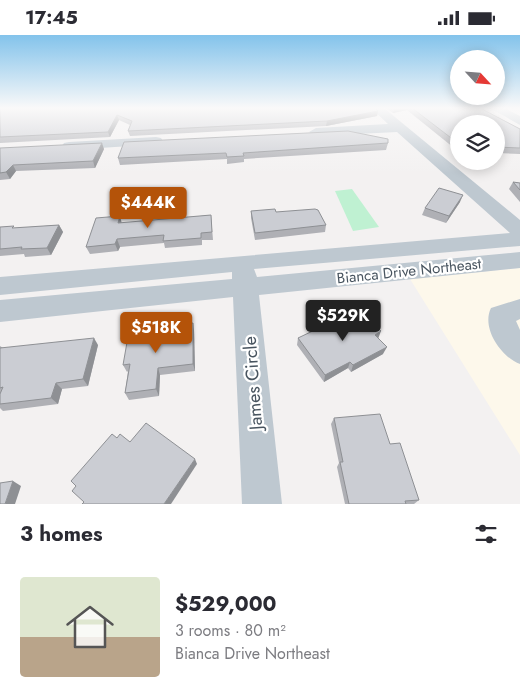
<!DOCTYPE html>
<html lang="en">
<head>
<meta charset="utf-8">
<style>
	:root { --surface:#fff; --page:#f7f7f7; --text:#2b2b33; --muted:#7c7c81; --accent:#b45309 }
	body { margin:0; font-family:Jost,sans-serif; background:var(--page); color:var(--text); height:100vh; display:flex; flex-direction:column; font-size:19px; white-space:nowrap }
	* { box-sizing:border-box; margin:0 }
	p { font-size:16px; color:var(--muted) }
	.icon { flex:none; width:28px; height:28px; fill:none; stroke:currentColor; stroke-width:2; stroke-linecap:round; stroke-linejoin:round }
	.map { position:relative; height:469px; overflow:hidden }
	.details { display:flex; flex-direction:column; background:var(--surface); flex:1 }
	.details>* { flex:none }
	.needle { width:32px; rotate:116deg }
	.fabs { position:absolute; left:450px; top:15px; display:grid; gap:10px }
	.fabs a { display:grid; place-items:center; width:55px; height:55px; border-radius:50%; background:var(--surface); box-shadow:0 2px 12px #0003; font-size:25px }
	.price { position:absolute; translate:-50% -42px; padding:0 11px; border-radius:5px; background:var(--accent); color:#fff; font-size:16px; line-height:32px; filter:drop-shadow(0 1px 2px #0008) }
	.price::after { content:''; position:absolute; left:50%; top:30px; width:15px; height:11px; margin-left:-8px; background:inherit; clip-path:polygon(0 0,100% 0,50% 100%) }
	.price.on { background:#222; color:#fff }
	ul { padding:0; list-style:none }
	li { display:flex; align-items:center; gap:15px; height:125px; padding:0 20px }
	li span { display:grid; place-items:center; flex:none; width:140px; height:100px; border-radius:5px; color:#555 }
	li>.icon { margin-inline-start:auto }
	span .icon { width:60px; height:60px; fill:#fffc; stroke-width:1 }
	li b { font-size:21px }
	h2 { display:flex; justify-content:space-between; align-items:center; height:60px; padding:0 20px; font-size:21px }
	.status { display:flex; justify-content:space-between; align-items:center; height:35px; padding:0 25px; background:var(--surface); direction:ltr }
	.status svg { height:14px; fill:currentColor }
	.map>svg:first-child { display:block }
	.commercial { fill:#fdf8eb }
	.green { fill:#bff1d2 }
	.lines { fill:none; stroke-linecap:round; stroke-linejoin:round }
	.minor { fill:#bec8d0; fill-rule:evenodd }
	.wall { fill:#afb0b5 }
	.shaded-wall { fill:#8e9094 }
	.building { fill:#cbcdd3; stroke:#8e9094 }
	.labels { text-anchor:middle; stroke-width:4.5; stroke-linejoin:round; paint-order:stroke }
	.street-label { font-size:15px; fill:#48545f; stroke:#fff }
	.near-street-label { font-size:18px; fill:#48545f; stroke:#fff }
</style>
</head>
<body>
<div class="status"><b>17:45</b><svg viewBox="0 0 49 12"><path d="M0 12V9h3v3zM5 12V6h3v6zM10 12V3h3v9zM15 12V0h3v12zM26 1h20v11H26zM47 4h2v5h-2z"/></svg></div>
<div class="map">
<svg width="520" height="469" viewBox="0 0 520 469">
	<rect width="100%" height="100%" fill="#f3f1f1"/>
	<path class="commercial" d="M520 233V420L410 244Z"/>
	<path class="green" d="M352 154 379 192 353 196 335 156Z"/>
	<g class="lines">
		<g class="minor">
			<path d="M371 73H384L520 185V211L254 234 257 242 520 217V233L259 260 282 469H242L233 262 0 287V265L232 244V237L0 260V242L510 198 397 97 316 101 309 97 316 93 388 89Z"/>
			<path d="M490 73H504L520 81V90Z"/>
			<path d="M156 102 161 103 163 106 161 109 69 115 64 114 62 111 64 108 69 107Z"/>
			<path d="M520 264V284L516 286 520 295V329C501 322 481 293 491 273Z"/>
		</g>
	</g>
	<g class="wall">
		<path d="M0 73 378 76 377 81 326 91 130 101 128 96 130 90 119 85 110 102 0 108Z"/>
		<path d="M386 73H480L520 94V119L496 118V89H459V117L407 75 393 78Z"/>
		<path d="M388 108 386 115 244 124V127L227 129V124L120 130 118 123Z"/>
		<path d="M0 113 104 114 95 133 16 136 10 144 0 145Z"/>
		<path d="M513 147 520 148V167L509 154Z"/>
		<path d="M460 167 446 188 422 180 425 173Z"/>
		<path d="M251 176 276 177 326 190 325 197 255 205 251 183Z"/>
		<path d="M211 180 213 205H202V210L165 213 164 208 120 212 118 216 90 219 86 212 122 188Z"/>
		<path d="M59 190 63 197 51 220 25 222 24 219 0 221V192L15 193Z"/>
		<path d="M194 295 195 336 160 340 159 361 129 365 125 358 128 336 127 337 123 330Z"/>
		<path d="M298 303H378L383 319 351 337 348 333 324 347 297 310Z"/>
		<path d="M98 310 88 351 62 354 58 369 3 376 0 373V311L3 313Z"/>
		<path d="M334 383 390 409 419 465 414 469H345L337 432 339 428 331 389Z"/>
	</g>
	<g class="shaded-wall">
		<path d="M395 73H407V75L393 78Z"/>
		<path d="M378 76 377 81 326 91 327 86Z"/>
		<path d="M117 80 119 85 110 102 108 97Z"/>
		<path d="M102 108 104 114 95 133 93 126Z"/>
		<path d="M13 130 16 136 10 144 6 137Z"/>
		<path d="M463 160 460 167 446 188 449 181Z"/>
		<path d="M120 181 122 189 118 188Z"/>
		<path d="M59 190 63 197 51 220 47 213Z"/>
		<path d="M117 204 120 212 118 216 115 209Z"/>
		<path d="M193 288 194 295 195 336 193 329Z"/>
		<path d="M381 296 378 304 375 300Z"/>
		<path d="M94 303 98 310 88 351 83 344Z"/>
		<path d="M387 312 383 319 351 337 353 330Z"/>
		<path d="M350 327 348 333 324 347 325 340Z"/>
		<path d="M158 333 160 340 159 361 156 354Z"/>
		<path d="M56 348 62 354 58 369 51 363Z"/>
		<path d="M195 424 197 429 171 469H164Z"/>
		<path d="M13 446 21 451 15 469H5Z"/>
	</g>
	<g class="building">
		<path d="M0 73H375L378 76 327 86 128 96 132 86 117 80 108 97 0 102Z"/>
		<path d="M412 73H480L520 94V113L496 112V89H459V109Z"/>
		<path d="M348 96 388 104V108L243 118 244 121 227 122 226 118 118 123 124 107Z"/>
		<path d="M102 108 93 126 13 130 6 137 0 138V113Z"/>
		<path d="M513 147 520 148V155Z"/>
		<path d="M439 153 463 160 449 181 425 173Z"/>
		<path d="M275 174 276 177 315 174 318 175 326 190 255 198 251 176Z"/>
		<path d="M211 180 212 197 201 198V203L163 206 164 200 117 204 115 209 86 212 96 183 120 181 118 188Z"/>
		<path d="M59 190 47 213 21 214 22 212 0 214V192L14 191 12 193Z"/>
		<path d="M359 274 381 296 375 300 387 312 353 330 350 327 325 340 298 303Z"/>
		<path d="M193 288V329L158 333 156 354 125 358 130 329 123 330 129 296Z"/>
		<path d="M94 303 83 344 56 348 51 363 0 369V359L3 352 0 353V313Z"/>
		<path d="M380 379 390 409 400 408 419 465 405 466 406 469H349L340 427H343L334 383Z"/>
		<path d="M146 388 195 424 164 469H82L84 467 72 456 76 451 71 446 112 399 117 403 120 399 130 407Z"/>
		<path d="M13 446 5 469H0V448Z"/>
	</g>
	<linearGradient id="sky" x2="0" y2="1"><stop stop-color="#83c3eb"/><stop offset="0.53" stop-color="#faf9f9"/><stop offset="1" stop-color="#faf9f9" stop-opacity="0"/></linearGradient>
	<rect width="520" height="138" fill="url(#sky)"/>
	<g class="labels">
		<g class="street-label">
			<text transform="translate(409 236) rotate(-6)" y="5">Bianca Drive Northeast</text>
		</g>
		<g class="near-street-label">
			<text transform="translate(253 348) rotate(-94)" y="6">James Circle</text>
		</g>
	</g>
</svg>
<div class="fabs">
<a><svg class="needle" viewBox="-14 -14 28 28"><path d="M0-13l5 13h-10z" fill="#e53935"/><path d="M0 13l5-13h-10z" fill="#7c7c81"/></svg></a>
<a><svg class="icon" aria-label="layers" viewBox="0 0 24 24"><path d="M12 4l9 5-9 5-9-5zM3 14l9 5 9-5"/></svg></a>
</div>
<b class="price" style="left:148px;top:194px">$444K</b>
<b class="price on" style="left:343px;top:307px">$529K</b>
<b class="price" style="left:156px;top:319px">$518K</b>
</div>
<section class="details">
<h2>3 homes<svg class="icon" aria-label="filters" viewBox="0 0 24 24"><path d="M4 7h16M4 17h16"/><circle cx="9" cy="7" r="2"/><circle cx="15" cy="17" r="2"/></svg></h2>
<ul>
<li><span style="background:linear-gradient(#dfe7d0 60%,#b9a48a 0)"><svg class="icon" aria-label="home" viewBox="0 0 24 24"><path d="M3 11l9-7 9 7M6 9v11h12V9"/></svg></span><div><b>$529,000</b><p>3 rooms · 80 m²</p><p>Bianca Drive Northeast</p></div></li>
</ul>
</section>
</body>
</html>
